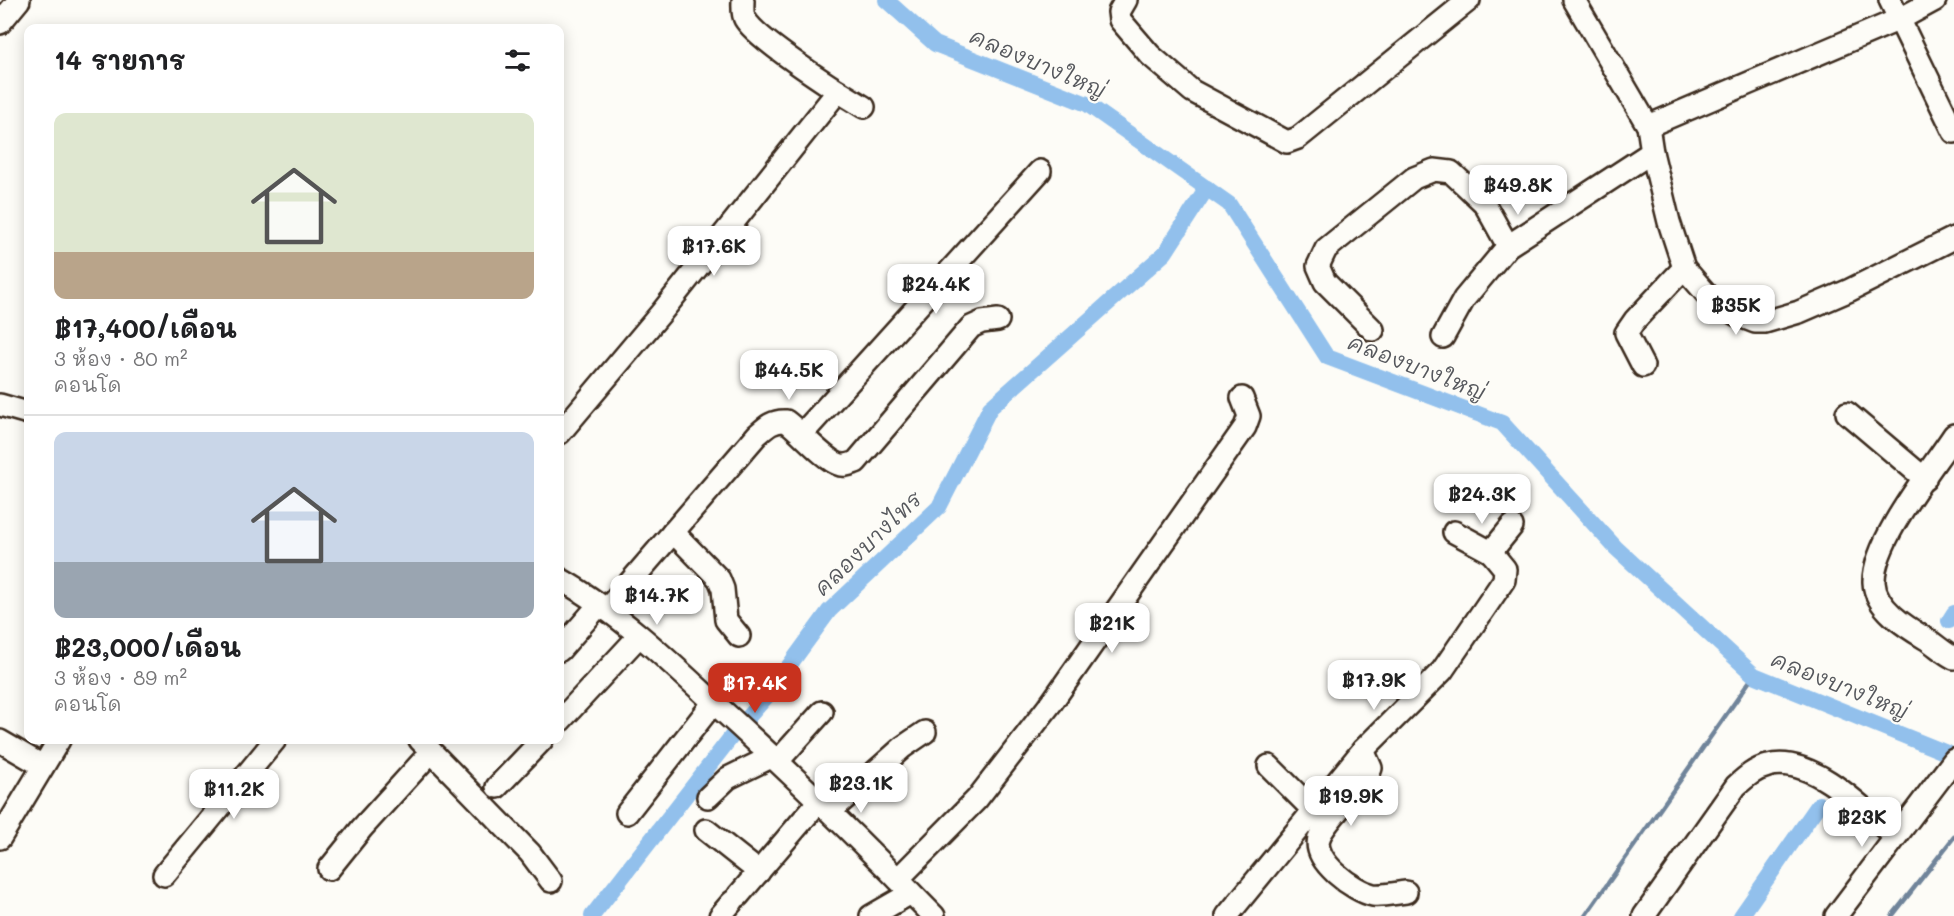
<!DOCTYPE html>
<html lang="th">
<head>
<meta charset="utf-8">
<style>
	:root { --surface:#fff; --page:#f6f6f6; --text:#202124; --muted:#757577; --line:#e0e0e0; --accent:#c8321e }
	body { margin:0; font-family:Mali,"Playpen Sans Thai",sans-serif; background:var(--page); color:var(--text); height:100vh; display:flex; flex-direction:column; font-size:22px; white-space:nowrap }
	* { box-sizing:border-box; margin:0 }
	p { font-size:20px; color:var(--muted) }
	.icon { flex:none; width:33px; height:33px; fill:none; stroke:currentColor; stroke-width:2; stroke-linecap:round; stroke-linejoin:round }
	.map { position:relative; flex:1; overflow:hidden }
	.drawer { position:absolute; left:24px; top:24px; width:540px; height:720px; display:flex; flex-direction:column; background:var(--surface); border-radius:12px; box-shadow:0 3px 15px #0003 }
	.drawer>* { flex:none }
	.price { position:absolute; translate:-50% -51px; padding:0 14px; border-radius:12px; background:#fff; color:#222; font-size:20px; line-height:39px; filter:drop-shadow(0 2px 3px #0008) }
	.price::after { content:''; position:absolute; left:50%; top:36px; width:18px; height:14px; margin-left:-9px; background:inherit; clip-path:polygon(0 0,100% 0,50% 100%) }
	.price.selected { background:var(--accent); color:#fff }
	ul { padding:0; list-style:none }
	li { display:grid; align-content:center; gap:12px; height:318px; padding:0 30px }
	li+li { border-top:2px solid var(--line) }
	li span { display:grid; place-items:center; height:186px; border-radius:12px; color:#555 }
	li>.icon { margin-inline-start:auto }
	span .icon { width:108px; height:108px; fill:#fffc; stroke-width:1 }
	li b { font-size:26px }
	h2 { display:flex; justify-content:space-between; align-items:center; height:72px; padding:0 30px; font-size:26px }
	.map>svg:first-child { display:block }
	.lines { fill:none; stroke-linecap:round; stroke-linejoin:round }
	.stream { stroke:#6f849a; stroke-width:4.5 }
	.canal { stroke:#92c0ec; stroke-width:16 }
	.minor-casing { stroke:#3b2a1e; stroke-width:26 }
	.minor { stroke:#fdfcf7; stroke-width:21 }
	.labels { text-anchor:middle; stroke-width:4.5; stroke-linejoin:round; paint-order:stroke }
	.water-label { font-size:22px; font-style:italic; fill:#55575c; stroke:#fdfcf7 }
</style>
</head>
<body>
<div class="map">
<svg width="1954" height="916" viewBox="0 0 1954 916">
	<rect width="100%" height="100%" fill="#fdfcf7"/>
	<filter id="ink" filterUnits="userSpaceOnUse"><feTurbulence type="fractalNoise" baseFrequency=".0167" numOctaves="2"/><feDisplacementMap in="SourceGraphic" scale="12" xChannelSelector="R" yChannelSelector="G"/><feConvolveMatrix kernelMatrix="1 2 1 2 8 2 1 2 1" color-interpolation-filters="sRGB"/></filter>
	<g filter="url(#ink)">
		<g class="lines">
			<g class="stream">
				<path d="M1585 916 1754 675"/>
				<path d="M1892 916 1954 837"/>
			</g>
			<g class="canal">
				<path d="M886 0 935 44 1087 104 1229 204 1327 357 1502 423 1616 548 1754 675 1954 756"/>
				<path d="M1949 621 1954 613"/>
				<path d="M592 916 732 736 767 696 829 611 939 507 990 408 1165 253 1207 188"/>
				<path d="M1741 916 1819 804"/>
			</g>
			<defs>
				<g id="minor">
					<path d="M743 0C743 5 742 14 745 19 755 37 818 78 838 91"/>
					<path d="M1126 0 1119 12 1120 20 1150 55 1192 91 1287 142 1298 138 1469 0"/>
					<path d="M1574 0 1648 126 1652 152 1669 222 1684 268 1711 299 1737 315 1755 322H1765L1799 312 1850 290 1954 238"/>
					<path d="M1890 0 1954 132"/>
					<path d="M0 23 19 0"/>
					<path d="M1648 126 1900 19 1935 0"/>
					<path d="M1373 330 1325 282 1318 266 1326 249 1414 178 1434 170 1451 172 1465 185 1484 203 1508 246"/>
					<path d="M1443 337 1464 299 1508 246 1652 152"/>
					<path d="M1643 366 1626 333 1635 320 1684 268"/>
					<path d="M0 405 28 413"/>
					<path d="M1847 413 1925 479"/>
					<path d="M560 433 661 313 838 91 864 107"/>
					<path d="M803 433 1040 171"/>
					<path d="M1954 435C1931 470 1873 541 1874 582 1875 609 1908 628 1928 640 1937 646 1944 653 1954 658"/>
					<path d="M673 532 719 579 723 589 726 620 739 636"/>
					<path d="M1454 532 1491 552"/>
					<path d="M560 579C616 611 665 657 712 701 788 770 862 842 934 916"/>
					<path d="M606 610 757 435C766 427 773 420 786 421 800 431 824 459 838 464 844 467 850 464 856 462L971 327 982 322 998 320"/>
					<path d="M560 650 599 605"/>
					<path d="M560 721 639 636"/>
					<path d="M420 740 530 853 551 881"/>
					<path d="M0 741 43 766"/>
					<path d="M1363 750 1371 768 1368 776C1356 792 1324 822 1319 838 1312 861 1354 891 1373 895 1383 896 1396 893 1406 892"/>
					<path d="M778 761 822 712"/>
					<path d="M1269 766 1313 810"/>
					<path d="M497 787 542 740"/>
					<path d="M708 797 728 778 773 756"/>
					<path d="M831 811 903 747 925 732"/>
					<path d="M627 813 714 702"/>
					<path d="M706 830 759 872"/>
					<path d="M0 838 59 740"/>
					<path d="M329 869 362 828 431 752"/>
					<path d="M164 875 275 740"/>
					<path d="M898 879 977 799 1052 702 1245 427 1249 416 1242 398"/>
					<path d="M738 896 819 801"/>
					<path d="M720 916 732 902"/>
					<path d="M871 916 911 893"/>
					<path d="M1227 916 1363 750 1442 671 1504 580 1505 569 1491 552 1512 526"/>
					<path d="M1644 916 1736 786C1746 777 1755 769 1768 766 1811 754 1865 810 1895 837"/>
					<path d="M1836 916 1954 760"/>
				</g>
			</defs>
			<use href="#minor" class="minor-casing"/>
			<use href="#minor" class="minor"/>
		</g>
	</g>
	<g class="labels">
		<g class="water-label">
			<text transform="translate(1038 63) rotate(23)" y="8">คลองบางใหญ่</text>
			<text transform="translate(1417 367) rotate(21)" y="8">คลองบางใหญ่</text>
			<text transform="translate(868 543) rotate(-44)" y="8">คลองบางไทร</text>
			<text transform="translate(1840 685) rotate(22)" y="8">คลองบางใหญ่</text>
		</g>
	</g>
</svg>
<b class="price" style="left:1518px;top:216px">฿49.8K</b>
<b class="price" style="left:714px;top:277px">฿17.6K</b>
<b class="price" style="left:936px;top:315px">฿24.4K</b>
<b class="price" style="left:1736px;top:336px">฿35K</b>
<b class="price" style="left:789px;top:401px">฿44.5K</b>
<b class="price" style="left:1482px;top:525px">฿24.3K</b>
<b class="price" style="left:657px;top:626px">฿14.7K</b>
<b class="price" style="left:1112px;top:654px">฿21K</b>
<b class="price" style="left:1374px;top:711px">฿17.9K</b>
<b class="price selected" style="left:755px;top:714px">฿17.4K</b>
<b class="price" style="left:861px;top:814px">฿23.1K</b>
<b class="price" style="left:234px;top:820px">฿11.2K</b>
<b class="price" style="left:1351px;top:827px">฿19.9K</b>
<b class="price" style="left:1862px;top:848px">฿23K</b>
<section class="drawer">
<h2>14 รายการ<svg class="icon" aria-label="filters" viewBox="0 0 24 24"><path d="M4 7h16M4 17h16"/><circle cx="9" cy="7" r="2"/><circle cx="15" cy="17" r="2"/></svg></h2>
<ul>
<li><span style="background:linear-gradient(#dfe7d0 75%,#b9a48a 0)"><svg class="icon" aria-label="home" viewBox="0 0 24 24"><path d="M3 11l9-7 9 7M6 9v11h12V9"/></svg></span><div><b>฿17,400/เดือน</b><p>3 ห้อง · 80 m²</p><p>คอนโด</p></div></li>
<li><span style="background:linear-gradient(#c9d6e8 70%,#9aa5b1 0)"><svg class="icon" aria-label="home" viewBox="0 0 24 24"><path d="M3 11l9-7 9 7M6 9v11h12V9"/></svg></span><div><b>฿23,000/เดือน</b><p>3 ห้อง · 89 m²</p><p>คอนโด</p></div></li>
</ul>
</section>
</div>
</body>
</html>
